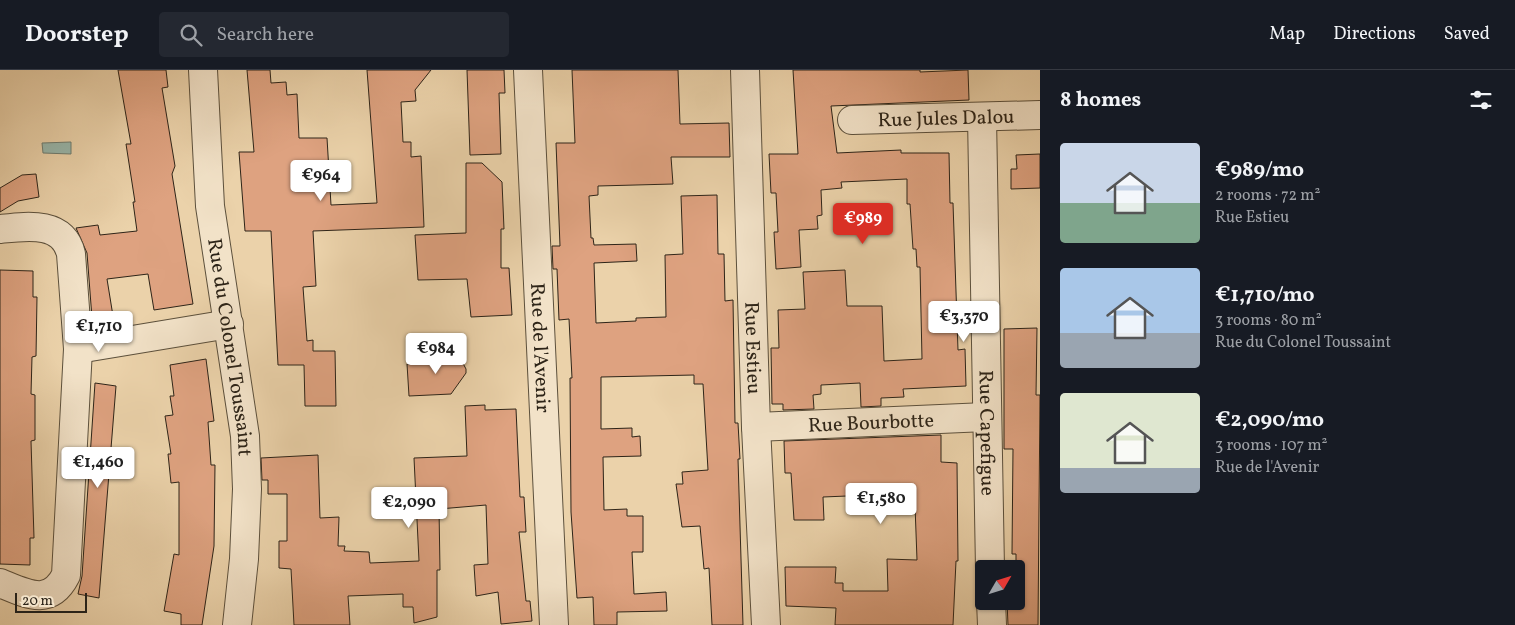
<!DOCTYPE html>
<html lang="en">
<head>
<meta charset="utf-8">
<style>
	:root { --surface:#171b24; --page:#242831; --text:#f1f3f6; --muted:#9ea1a6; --line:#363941; --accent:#d93025 }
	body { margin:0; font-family:Vollkorn,serif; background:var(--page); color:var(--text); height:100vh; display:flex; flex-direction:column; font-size:19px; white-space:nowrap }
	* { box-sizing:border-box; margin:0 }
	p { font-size:16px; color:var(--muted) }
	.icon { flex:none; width:28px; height:28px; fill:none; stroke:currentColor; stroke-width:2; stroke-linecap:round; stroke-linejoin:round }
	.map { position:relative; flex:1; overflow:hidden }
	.drawer { display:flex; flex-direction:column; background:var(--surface); width:475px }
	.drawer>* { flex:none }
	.needle { width:32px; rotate:51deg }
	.tools { position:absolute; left:975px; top:490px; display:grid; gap:10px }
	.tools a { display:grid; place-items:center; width:50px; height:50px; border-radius:5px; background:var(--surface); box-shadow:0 1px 4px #0004; font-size:25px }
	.scale { position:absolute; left:15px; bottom:12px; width:72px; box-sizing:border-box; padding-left:5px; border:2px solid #2d2418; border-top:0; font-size:14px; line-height:18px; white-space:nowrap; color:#2d2418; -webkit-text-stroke:4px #f2e2c8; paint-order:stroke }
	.price { position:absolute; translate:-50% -42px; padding:0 11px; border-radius:5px; background:#fff; color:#222; font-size:16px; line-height:32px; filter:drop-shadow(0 1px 2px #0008) }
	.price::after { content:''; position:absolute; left:50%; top:30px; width:15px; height:11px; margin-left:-8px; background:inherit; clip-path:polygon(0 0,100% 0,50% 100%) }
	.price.active { background:var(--accent); color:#fff }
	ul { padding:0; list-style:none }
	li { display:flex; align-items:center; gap:15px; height:125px; padding:0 20px }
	li span { display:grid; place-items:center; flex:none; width:140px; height:100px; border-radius:5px; color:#555 }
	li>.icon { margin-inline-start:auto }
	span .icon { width:60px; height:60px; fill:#fffc; stroke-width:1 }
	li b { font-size:21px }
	h2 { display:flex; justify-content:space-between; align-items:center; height:60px; padding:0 20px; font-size:21px }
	header { display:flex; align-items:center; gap:30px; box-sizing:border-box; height:70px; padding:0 25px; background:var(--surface); border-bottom:1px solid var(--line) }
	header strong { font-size:24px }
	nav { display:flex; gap:28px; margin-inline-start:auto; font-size:18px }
	.search { width:350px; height:45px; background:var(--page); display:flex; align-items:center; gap:12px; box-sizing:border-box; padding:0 18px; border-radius:5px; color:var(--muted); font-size:19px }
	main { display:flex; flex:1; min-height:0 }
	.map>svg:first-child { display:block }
	.water { fill:#98b7ac; stroke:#6d7c71 }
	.building { fill:#dea280; stroke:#2d2418 }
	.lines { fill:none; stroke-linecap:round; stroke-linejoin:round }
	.minor-casing { stroke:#5c503c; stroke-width:30 }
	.minor { stroke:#f2e2c8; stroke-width:28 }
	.labels { text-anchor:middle; stroke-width:4; stroke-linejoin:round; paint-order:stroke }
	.street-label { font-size:20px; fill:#2d2418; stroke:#f2e2c8 }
</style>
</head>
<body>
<header>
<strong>Doorstep</strong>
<div class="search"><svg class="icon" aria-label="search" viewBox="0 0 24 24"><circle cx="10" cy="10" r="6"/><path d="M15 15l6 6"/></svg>Search here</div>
<nav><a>Map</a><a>Directions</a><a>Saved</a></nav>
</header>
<main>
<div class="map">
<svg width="1040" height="555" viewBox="0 0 1040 555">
	<rect width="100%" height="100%" fill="#ebd2aa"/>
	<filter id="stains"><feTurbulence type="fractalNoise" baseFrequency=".004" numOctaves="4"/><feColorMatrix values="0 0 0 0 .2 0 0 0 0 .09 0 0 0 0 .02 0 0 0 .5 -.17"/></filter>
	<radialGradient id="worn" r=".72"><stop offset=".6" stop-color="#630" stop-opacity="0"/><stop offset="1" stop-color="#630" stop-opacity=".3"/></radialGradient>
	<path class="water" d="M71 72V84L43 83 42 73Z"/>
	<g class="building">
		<path d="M118 0H166L168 17 162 18 175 96 172 104 193 234 154 240 148 204 107 209 113 246 92 248 87 183 76 158 98 155 100 165 137 161 133 132H135L126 74H131Z"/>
		<path d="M247 0H270L271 13 286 12 287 25 297 24 299 68H327L331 135 377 133 367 0H431L415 20 416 31 401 32 403 72H411V87L421 86 424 157 313 161 316 216 303 217 307 271 313 270V281H335L336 336H305L304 295H278L271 161H245L239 82H254Z"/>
		<path d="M467 0H504L505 23H499L501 84 470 85Z"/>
		<path d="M572 0H678L680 54 729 53 730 87H671L673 114 598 116V125L589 126 591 168H593L594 175 636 174 637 191 594 193 596 253 636 251V248L666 247 665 185 683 184 681 126 717 125 718 184H724L725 231 733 230 735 353H738L740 389H738L743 555H712L709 498 704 499 700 456 682 457 676 414H683L682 402 708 400 703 314H694V305L601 307V359L632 358V367L640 366 641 386 603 387 604 440 627 439V446H643V482H632L634 524 666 522 667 541 617 542V555H594L593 527 577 528 571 442 570 308H572L569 249 559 250 557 199H553L552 176H560L556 73H575Z"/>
		<path d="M793 0H920V2L968 0 969 30 831 36 837 83 901 80V83H949L950 133H953L958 280 965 279 966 316 903 319 904 327 881 328V336L861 337 860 313 821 315V324L813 325 814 339 783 340V334H772L771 278H779L778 240 805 239 803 202 845 200 847 236H882L884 291 922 289 920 197H917L916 179H913L910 134H907V109L841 112 842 118 821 120 822 145 817 146 818 159 799 160 801 197 776 199 774 162H778L776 123H771L769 84H798Z"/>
		<path d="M1040 84V118L1011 119V99H1017L1016 85Z"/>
		<path d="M466 93H482L502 112 504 159H501V198H509L512 245 471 247 467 209 418 210 415 165 466 163Z"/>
		<path d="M36 104 39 127 18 131 0 142V118L22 105Z"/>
		<path d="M0 200 33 201V227H37L36 286 32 287 31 324 35 325V370L31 371 34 468H30V495L0 494Z"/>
		<path d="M1037 258 1036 325H1040L1038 555H1008L1007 531H1016V484H1012L1013 379H1004V259Z"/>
		<path d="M457 282 466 299V303L451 324 409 326 407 294H426L425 285Z"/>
		<path d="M206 289 214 351 208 352 211 395H215L214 476 202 555H181V544L164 541 174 484 179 485V412L171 413 168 384H171L165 346 173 345 170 326H174L170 295Z"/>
		<path d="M95 313 116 316 99 528 78 524 82 506Z"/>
		<path d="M485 335V340L516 339 520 427H524L526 462H519L526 531H530L532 551 501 554 498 522 476 526 474 495 488 494 486 435 439 439 440 500H437V547L414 553 413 537H403V524L348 526 350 555H294L291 499 279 498V471H287V424H268V410H262L261 388 318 385 320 448 339 447 338 476H345L344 481 369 482 370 493 419 491 414 388 467 386 465 336Z"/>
		<path d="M941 365V392L957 393 958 491H956L953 555H835L836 538 786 536 785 497H836L835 513H843V521H888L887 489 917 490 915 435 872 437 871 425 823 427 824 450H794L791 403H785L784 371Z"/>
	</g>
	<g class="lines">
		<defs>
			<g id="minor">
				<path id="s1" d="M203 0 210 136 245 366 247 419 244 489 237 555"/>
				<path id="s2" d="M528 0 554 555"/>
				<path id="s3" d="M745 0 756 357 766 555"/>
				<path id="s4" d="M982 47 990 499"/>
				<path id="s5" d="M852 50 1040 45"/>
				<path d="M0 159C28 156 63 151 71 184L78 279 66 505C50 537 27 524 0 513"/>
				<path d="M78 279 229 254"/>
				<path id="s6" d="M756 357 986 347"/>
				<path d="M991 531 992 555"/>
			</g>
		</defs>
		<use href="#minor" class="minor-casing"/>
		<use href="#minor" class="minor"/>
	</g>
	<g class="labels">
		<g class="street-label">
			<text dy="7" stroke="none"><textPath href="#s5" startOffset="94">Rue Jules Dalou</textPath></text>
			<text dy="7" stroke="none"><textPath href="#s1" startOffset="279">Rue du Colonel Toussaint</textPath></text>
			<text dy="7" stroke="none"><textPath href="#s2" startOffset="278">Rue de l'Avenir</textPath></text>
			<text dy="7" stroke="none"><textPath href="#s3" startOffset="278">Rue Estieu</textPath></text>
			<text dy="7" stroke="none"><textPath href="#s6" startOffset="115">Rue Bourbotte</textPath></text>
			<text dy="7" stroke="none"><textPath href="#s4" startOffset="316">Rue Capefigue</textPath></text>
		</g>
	</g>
	<rect width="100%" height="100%" filter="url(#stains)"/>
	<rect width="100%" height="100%" fill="url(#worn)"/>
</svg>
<div class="tools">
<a><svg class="needle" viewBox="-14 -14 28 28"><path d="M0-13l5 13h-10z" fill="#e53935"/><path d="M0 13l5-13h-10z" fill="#9ea1a6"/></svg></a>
</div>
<div class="scale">20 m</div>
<b class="price" style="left:321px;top:132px">€964</b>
<b class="price active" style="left:863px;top:175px">€989</b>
<b class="price" style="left:964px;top:273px">€3,370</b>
<b class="price" style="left:99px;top:283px">€1,710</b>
<b class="price" style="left:436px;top:305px">€984</b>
<b class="price" style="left:98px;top:419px">€1,460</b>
<b class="price" style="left:881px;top:455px">€1,580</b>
<b class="price" style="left:409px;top:459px">€2,090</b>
</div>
<section class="drawer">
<h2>8 homes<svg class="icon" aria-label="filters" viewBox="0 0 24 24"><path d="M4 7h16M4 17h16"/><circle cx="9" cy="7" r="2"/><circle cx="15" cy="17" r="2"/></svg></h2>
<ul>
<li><span style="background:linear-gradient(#c9d6e8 60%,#7fa58c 0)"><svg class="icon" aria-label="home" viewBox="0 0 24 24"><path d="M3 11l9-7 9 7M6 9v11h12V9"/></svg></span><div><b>€989/mo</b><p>2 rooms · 72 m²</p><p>Rue Estieu</p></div></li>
<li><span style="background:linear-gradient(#a9c7e8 65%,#9aa5b1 0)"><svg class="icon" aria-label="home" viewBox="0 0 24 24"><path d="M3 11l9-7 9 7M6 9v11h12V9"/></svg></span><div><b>€1,710/mo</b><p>3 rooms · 80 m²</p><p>Rue du Colonel Toussaint</p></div></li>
<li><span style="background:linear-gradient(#dfe7d0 75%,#9aa5b1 0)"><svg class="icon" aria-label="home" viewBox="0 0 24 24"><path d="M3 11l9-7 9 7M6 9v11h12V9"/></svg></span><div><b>€2,090/mo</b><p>3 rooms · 107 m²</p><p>Rue de l'Avenir</p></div></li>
</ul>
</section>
</main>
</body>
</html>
